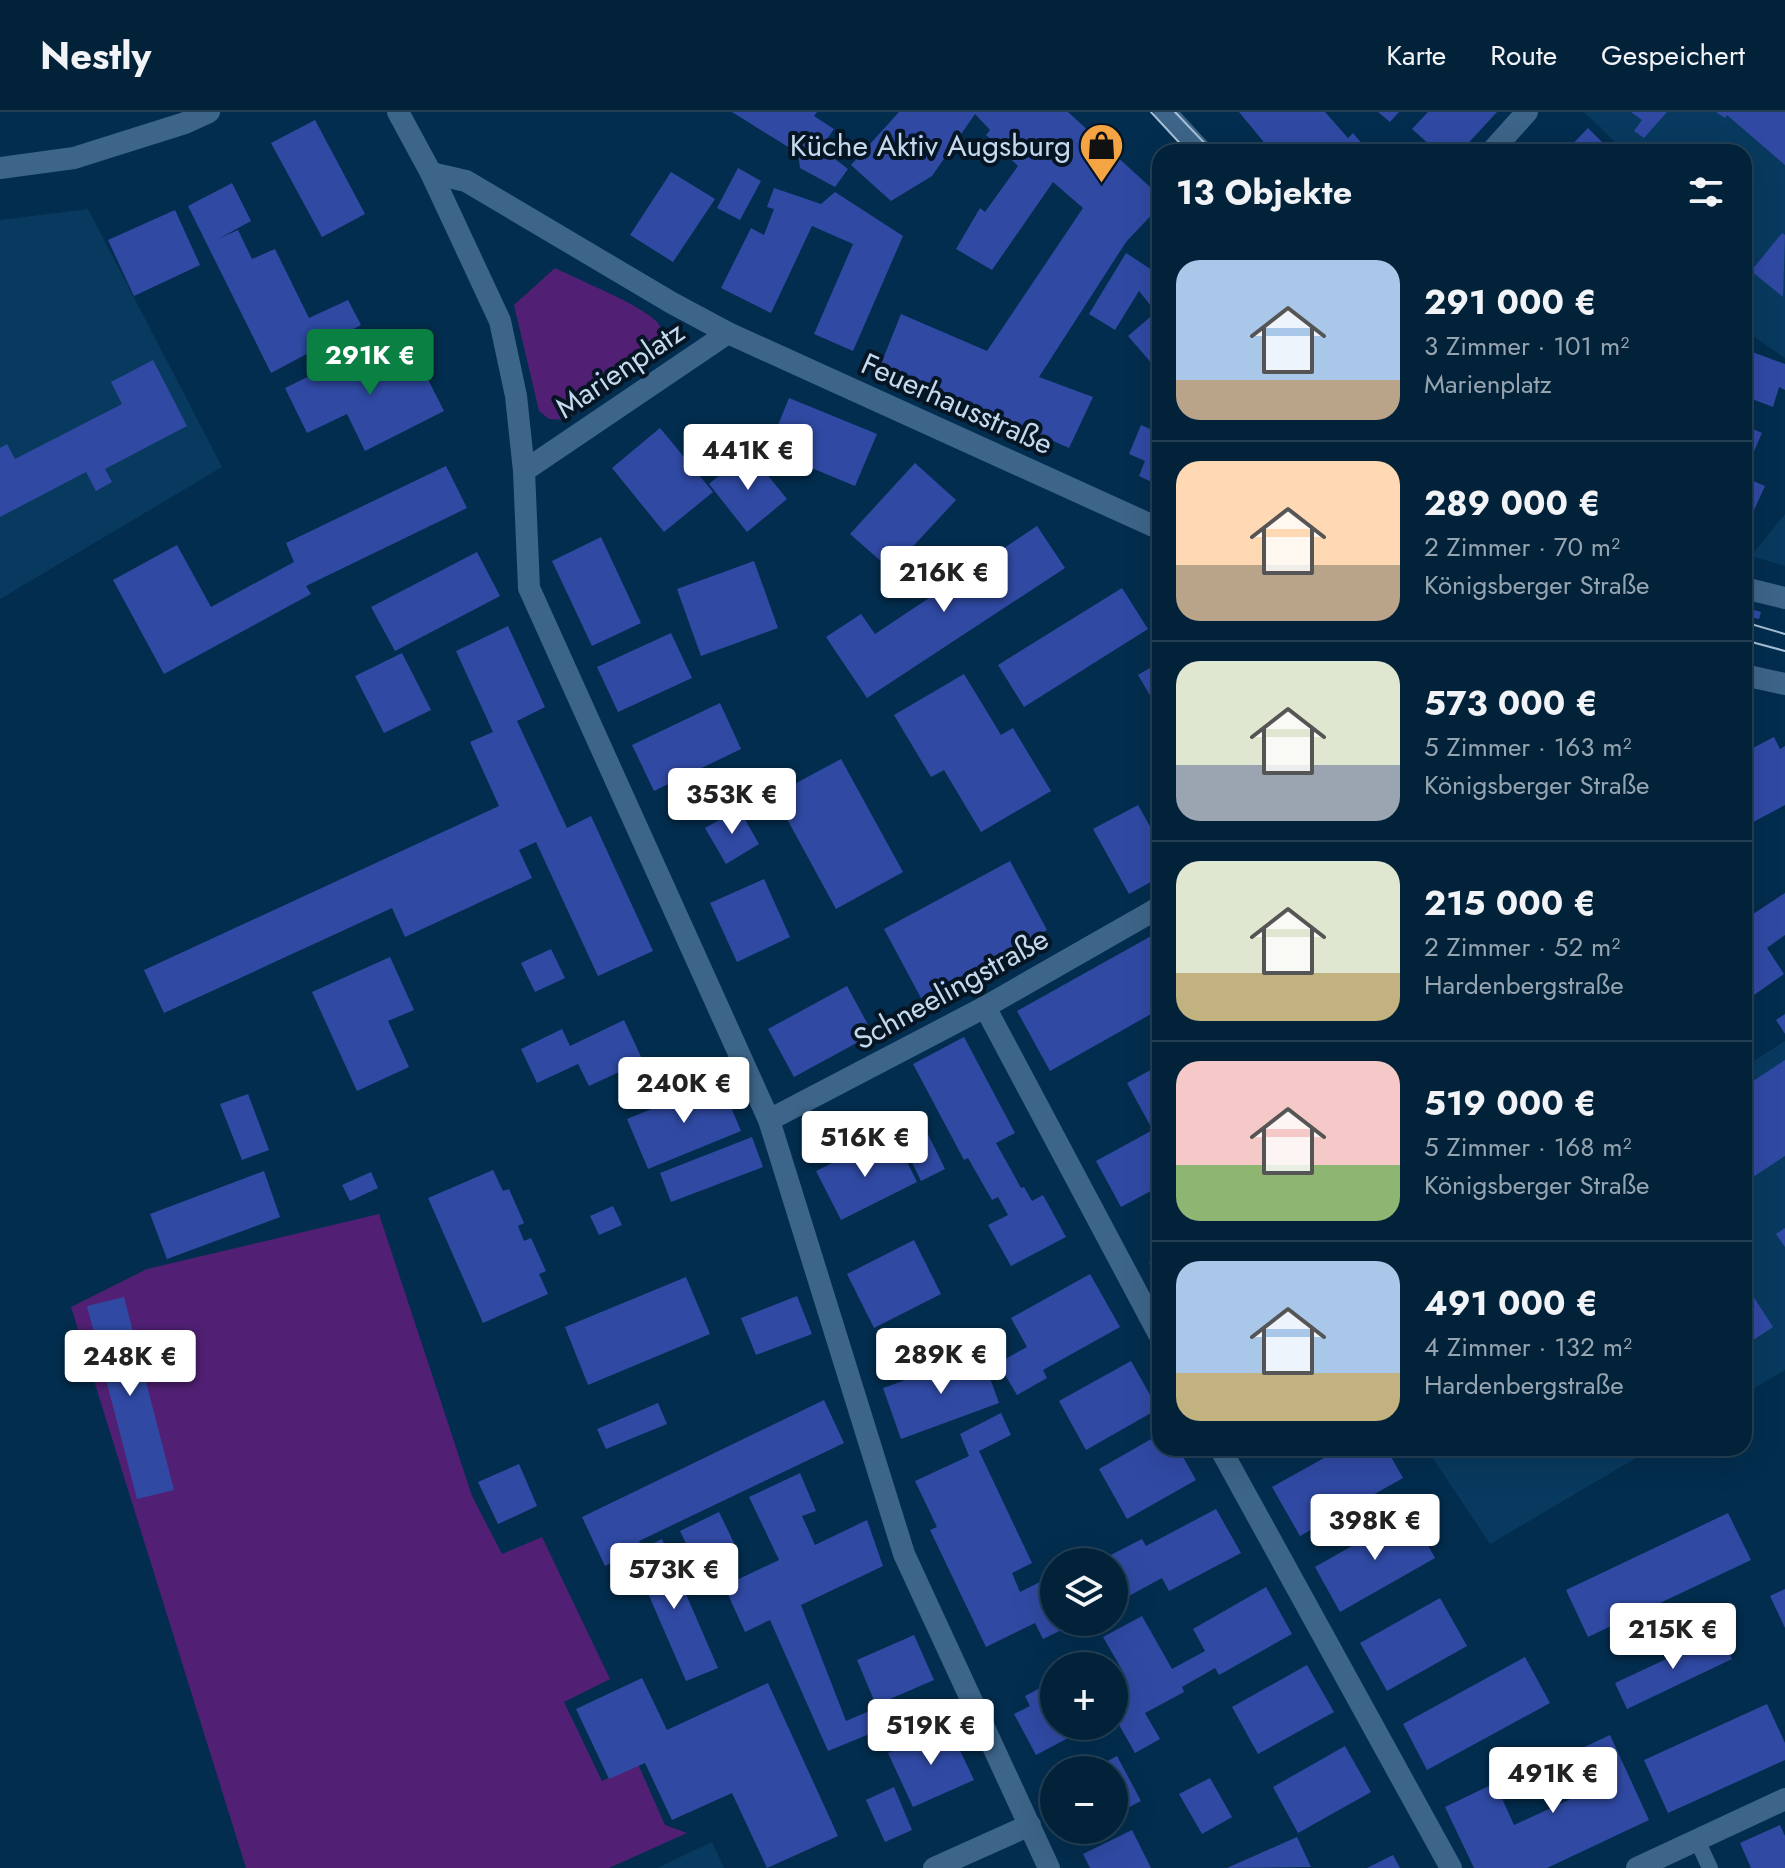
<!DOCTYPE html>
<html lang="de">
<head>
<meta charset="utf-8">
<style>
	:root { --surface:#02223a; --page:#0c2a42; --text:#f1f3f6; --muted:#96a4af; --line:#233f54; --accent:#0b8043 }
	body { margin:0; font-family:Jost,sans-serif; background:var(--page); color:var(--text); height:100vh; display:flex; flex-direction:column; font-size:30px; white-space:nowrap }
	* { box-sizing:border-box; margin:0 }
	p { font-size:26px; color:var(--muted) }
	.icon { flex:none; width:44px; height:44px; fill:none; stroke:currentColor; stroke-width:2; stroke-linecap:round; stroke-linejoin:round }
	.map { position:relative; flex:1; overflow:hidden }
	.details { position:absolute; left:1152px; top:32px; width:600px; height:1312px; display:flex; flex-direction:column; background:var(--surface); border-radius:24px; box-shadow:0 8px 32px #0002,0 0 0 2px var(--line) }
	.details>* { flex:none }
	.buttons { position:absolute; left:1040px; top:1436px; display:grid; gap:16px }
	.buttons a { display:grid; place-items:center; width:88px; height:88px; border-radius:50%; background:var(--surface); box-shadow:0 8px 32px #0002,0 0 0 2px var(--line); font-size:40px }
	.price { position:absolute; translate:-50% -68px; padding:0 18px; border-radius:8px; background:#fff; color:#222; font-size:26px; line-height:52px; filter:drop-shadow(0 2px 4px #0008) }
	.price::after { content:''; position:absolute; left:50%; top:48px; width:24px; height:18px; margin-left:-12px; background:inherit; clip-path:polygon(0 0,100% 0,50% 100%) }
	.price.on { background:var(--accent); color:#fff }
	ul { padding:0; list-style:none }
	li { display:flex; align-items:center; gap:24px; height:200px; padding:0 24px }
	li+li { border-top:2px solid var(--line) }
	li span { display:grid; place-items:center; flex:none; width:224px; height:160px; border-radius:24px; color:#555 }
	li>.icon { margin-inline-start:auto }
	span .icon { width:96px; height:96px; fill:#fffc; stroke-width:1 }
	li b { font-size:34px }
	h2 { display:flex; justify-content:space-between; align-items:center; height:96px; padding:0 24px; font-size:34px }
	header { display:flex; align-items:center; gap:48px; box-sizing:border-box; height:112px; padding:0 40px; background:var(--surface); border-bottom:2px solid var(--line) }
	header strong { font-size:38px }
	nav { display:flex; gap:44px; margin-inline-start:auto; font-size:28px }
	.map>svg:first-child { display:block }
	.built { fill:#083a5f }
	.green { fill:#512074 }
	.building { fill:#304aa4 }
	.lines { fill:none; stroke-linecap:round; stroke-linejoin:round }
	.service { stroke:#3d6589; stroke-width:16 }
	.minor { stroke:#3d6589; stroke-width:22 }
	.tertiary { stroke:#3d6589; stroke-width:22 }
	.tram { stroke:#a6bed5; stroke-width:2 }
	.labels { text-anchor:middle; stroke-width:8; stroke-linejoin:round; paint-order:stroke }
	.poi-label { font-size:30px; fill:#c4d9ee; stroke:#051523; text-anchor:end }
	.street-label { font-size:30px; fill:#c4d9ee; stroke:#051523 }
</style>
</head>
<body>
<header>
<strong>Nestly</strong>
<nav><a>Karte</a><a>Route</a><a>Gespeichert</a></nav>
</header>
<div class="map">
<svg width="1785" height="1756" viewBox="0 0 1785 1756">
	<rect width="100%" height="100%" fill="#032d4e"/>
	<g class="built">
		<path d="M1584 0H1785V246L1744 218V40H1625Z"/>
		<path d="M88 97 222 355 0 487V108Z"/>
		<path d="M1785 402V454L1751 444Z"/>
		<path d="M1785 929V1258L1744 1282V955Z"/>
		<path d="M1426 1336H1653L1490 1432Z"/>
		<path d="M712 1730 724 1756H657Z"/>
	</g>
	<g class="green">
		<path d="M555 156C579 168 641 193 657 210 664 218 665 231 665 241L565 308 549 307 539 299 514 193Z"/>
		<path d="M379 1102 472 1384 502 1442 542 1425 610 1567 564 1590 602 1669 638 1652 665 1713 687 1721 609 1756H246L71 1195 147 1157Z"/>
	</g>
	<g class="building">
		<path d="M732 0H817L814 4 834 17 827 27 831 44 848 57 835 75 800 56 797 32 793 38Z"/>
		<path d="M899 0H1068L1160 84V94L1126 130 1039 265 1093 285 1069 336 881 252 901 202 987 239 1083 96 1053 70 992 158 956 137 980 96 985 100 1018 54 986 23 990 18 975 2 932 64 891 89 851 53Z"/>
		<path d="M1239 0H1325L1348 26 1353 21 1369 40H1272Z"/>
		<path d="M1378 0H1399L1390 10Z"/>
		<path d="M1428 0H1497L1460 40H1438L1412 17Z"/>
		<path d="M1631 0H1667L1644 26 1634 19 1642 8Z"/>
		<path d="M1716 0H1785V53L1727 3 1725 6Z"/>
		<path d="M315 8 365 102 322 125 271 31Z"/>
		<path d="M1588 16 1612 40H1565Z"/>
		<path d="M738 56 761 69 740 108 717 96Z"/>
		<path d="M671 60 715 87 673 150 630 123Z"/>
		<path d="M232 71 251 109 218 127 238 118 252 147 275 137 309 206 348 188 361 213 271 261 188 94Z"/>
		<path d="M774 76 821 92 835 80 903 124 853 239 814 222 853 132 812 114 771 201 721 176 751 116 764 123 774 97 767 95Z"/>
		<path d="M175 98 200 153 134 184 108 128Z"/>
		<path d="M1782 121 1785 123 1783 185 1751 159Z"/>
		<path d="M1126 141 1152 158 1156 154 1160 159V261L1128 224 1156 200 1139 179 1115 218 1089 202Z"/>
		<path d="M408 228 444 299 365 339 347 302 307 321 285 276 324 257 329 268Z"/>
		<path d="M1744 237 1785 252V278L1779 275 1773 295 1744 284Z"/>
		<path d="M153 248 187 314 105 357 112 370 96 379 86 360 0 405V336L7 332 15 347 122 292 111 270Z"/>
		<path d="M789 286 877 322 855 374 768 338Z"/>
		<path d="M1141 313 1157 320 1160 313V374L1139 364 1145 349 1129 342Z"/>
		<path d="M1744 313 1762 321 1744 362Z"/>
		<path d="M660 316 713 380 664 420 612 356Z"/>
		<path d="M748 339 787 387 747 420 709 372Z"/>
		<path d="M915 351 956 388 891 458 850 422Z"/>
		<path d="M446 354 467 396 306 474 311 482 164 562 113 468 177 433 211 495 294 450 286 431Z"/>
		<path d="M1744 365 1765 374 1744 420Z"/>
		<path d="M1037 414 1065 456 867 586 826 525 861 502 875 522Z"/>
		<path d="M601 425 641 511 592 534 552 449Z"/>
		<path d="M477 440 500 484 395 539 371 495Z"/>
		<path d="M754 449 778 516 701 544 677 477Z"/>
		<path d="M1122 476 1148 517 1024 595 998 553Z"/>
		<path d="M1744 495 1761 500 1759 507 1744 503Z"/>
		<path d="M508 514 545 595 517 609 567 716 591 704 653 839 598 864 536 730 519 738 532 766 405 825 392 796 164 901 144 858 499 694 470 630 493 620 456 539Z"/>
		<path d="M671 521 692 566 618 600 597 555Z"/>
		<path d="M402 541 431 598 384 621 355 564Z"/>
		<path d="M1160 550V600L1138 563Z"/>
		<path d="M964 562 1001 623 1013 616 1051 679 981 720 944 658 931 665 894 603Z"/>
		<path d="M720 591 741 637 654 679 632 633Z"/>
		<path d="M1774 625 1780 637 1785 634V693L1744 715V653L1753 649 1747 639Z"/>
		<path d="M841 647 903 760 836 797 774 683Z"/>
		<path d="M1138 693 1160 732V765L1129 782 1093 717Z"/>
		<path d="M739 697 759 732 726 752 705 716Z"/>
		<path d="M1010 749 1047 818 921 886 884 817Z"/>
		<path d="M764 767 790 825 737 850 710 791Z"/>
		<path d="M1785 781V823L1767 836 1784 862 1744 890V808Z"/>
		<path d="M1153 823 1160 835V897L1050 959 1017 899Z"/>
		<path d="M551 837 565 866 535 880 521 851Z"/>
		<path d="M390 845 414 898 388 909 409 955 357 979 312 880Z"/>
		<path d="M847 874 873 922 794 965 768 917Z"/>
		<path d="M1785 902V922L1776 908Z"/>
		<path d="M624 908 643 949 589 974 578 952 537 971 521 937 562 917 570 934Z"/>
		<path d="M964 925 1015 1021 996 1031 1021 1076 1024 1075 1032 1089 1043 1083 1066 1125 1011 1154 988 1113 1008 1103 998 1085 992 1088 968 1046 964 1048 913 952Z"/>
		<path d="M1785 948V1044L1744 1071V975Z"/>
		<path d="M1156 955 1160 962V1010L1151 1015 1127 971Z"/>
		<path d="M720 969 741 1019 648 1057 627 1007Z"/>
		<path d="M248 982 269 1038 242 1048 220 992Z"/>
		<path d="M921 1008 945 1057 921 1069 897 1019Z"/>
		<path d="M1160 1014V1074L1121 1095 1096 1049Z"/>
		<path d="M752 1025 763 1055 671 1090 660 1061Z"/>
		<path d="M877 1029 886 1048 902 1040 917 1070 841 1108 816 1059Z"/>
		<path d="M493 1058 503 1079 509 1077 524 1111 518 1114 524 1129 531 1126 546 1159 539 1162 548 1182 483 1211 428 1086Z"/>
		<path d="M264 1059 280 1105 167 1147 150 1102Z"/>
		<path d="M371 1060 378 1076 350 1089 342 1073Z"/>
		<path d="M613 1094 622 1113 599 1123 590 1104Z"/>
		<path d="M1785 1116V1135L1776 1122Z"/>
		<path d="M914 1128 941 1182 874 1216 847 1162Z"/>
		<path d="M1160 1145V1171L1149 1151Z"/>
		<path d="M1090 1162 1120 1215 1043 1258 1047 1266 1017 1283 998 1251 1027 1235 1011 1206Z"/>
		<path d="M686 1165 710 1222 588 1273 565 1215Z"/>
		<path d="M1744 1170 1773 1215 1744 1234Z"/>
		<path d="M797 1184 812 1222 756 1243 741 1206Z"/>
		<path d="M124 1185 174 1378 137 1387 87 1194Z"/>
		<path d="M981 1241 999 1291 901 1327 883 1276Z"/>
		<path d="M1131 1249 1158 1297 1086 1338 1059 1289Z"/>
		<path d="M824 1288 844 1331 639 1429 642 1435 605 1454 582 1405Z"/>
		<path d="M658 1291 667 1312 606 1337 597 1317Z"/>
		<path d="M1001 1301 1011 1323 979 1339 1032 1451 1012 1461 1020 1480 1054 1463V1510H1078L1043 1527 1035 1511 986 1535 930 1418 937 1415 915 1369 969 1344 960 1322Z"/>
		<path d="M1160 1322V1336H1178L1196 1368 1127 1407 1099 1357Z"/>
		<path d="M1251 1336H1270L1256 1344Z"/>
		<path d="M1342 1336H1386L1403 1366 1300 1424 1272 1375Z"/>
		<path d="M519 1352 537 1394 498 1412 478 1370Z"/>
		<path d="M800 1361 816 1399 802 1404 815 1433 867 1408 883 1454 801 1493 846 1609 881 1594 889 1614 828 1639 770 1508 745 1520 724 1474 779 1448 749 1385Z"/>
		<path d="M1216 1397 1241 1441 1169 1479 1162 1466 1114 1492V1450H1097L1142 1427 1146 1434Z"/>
		<path d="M719 1400 734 1431 695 1450 680 1419Z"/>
		<path d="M1410 1401 1435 1446 1340 1500 1315 1455Z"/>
		<path d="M1728 1401 1751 1448 1588 1525 1566 1478Z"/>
		<path d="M662 1427 718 1556 686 1569 631 1442Z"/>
		<path d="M1266 1475 1292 1522 1219 1563 1215 1556 1182 1575 1184 1580 1145 1601 1160 1627 1135 1641 1114 1604V1569L1125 1563 1103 1525 1142 1504 1172 1557 1205 1539 1193 1517Z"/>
		<path d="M1785 1477V1516L1770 1484Z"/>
		<path d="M1440 1486 1467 1534 1387 1579 1360 1531Z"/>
		<path d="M1720 1522 1732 1547 1627 1597 1615 1571Z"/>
		<path d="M914 1523 934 1568 876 1593 857 1548Z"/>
		<path d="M1525 1545 1550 1591 1427 1658 1403 1612Z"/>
		<path d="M1307 1553 1334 1600 1258 1642 1232 1595Z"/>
		<path d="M642 1566 667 1618 768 1571 838 1724 767 1756 732 1681 672 1708 645 1651 609 1667 576 1597Z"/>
		<path d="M1042 1575 1047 1583 1054 1580V1614H1091L1036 1643 1014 1602 1030 1594 1025 1584Z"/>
		<path d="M1767 1592 1785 1631V1648L1668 1701 1644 1648Z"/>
		<path d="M949 1615 974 1668 913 1695 888 1641Z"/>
		<path d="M1610 1623 1649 1708 1547 1756H1474L1445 1695 1495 1671 1514 1713 1577 1684 1559 1647Z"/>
		<path d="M1345 1634 1371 1680 1298 1721 1273 1675Z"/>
		<path d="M1117 1644 1141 1689 1114 1703V1658H1091Z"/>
		<path d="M1210 1666 1232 1705 1202 1722 1179 1682Z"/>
		<path d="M894 1675 912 1718 885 1730 866 1688Z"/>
		<path d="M1780 1713 1785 1724V1756H1751L1740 1731Z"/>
		<path d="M1132 1718 1151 1756H1090L1083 1742Z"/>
		<path d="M1297 1725 1311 1755 1227 1756Z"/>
		<path d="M1393 1743 1400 1756H1367Z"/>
	</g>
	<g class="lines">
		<path class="service" d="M1697 1728 1710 1756"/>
		<g class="minor">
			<path d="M398 0 431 61 500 209 516 284 524 359 529 476 769 1008 904 1442 1049 1756"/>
			<path d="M1491 40 1527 0"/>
			<path d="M431 61 466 69 672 191 728 221 1160 417"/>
			<path d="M524 359 728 221"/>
			<path d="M985 895 1160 1224"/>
			<path d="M769 1008 985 895 1160 795"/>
			<path d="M1220 1336 1451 1756"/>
			<path d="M934 1756 1030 1713"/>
			<path d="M1637 1756 1785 1687"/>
		</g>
		<g class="tertiary">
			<path d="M1165 0 1202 40"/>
			<path d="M0 56 74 46 185 11 209 0"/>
			<path d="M1744 476 1785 486"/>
			<path d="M1744 563 1785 572"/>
		</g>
		<g class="tram">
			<path d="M1151 0 1188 40"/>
			<path d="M1175 0 1213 40"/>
			<path d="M1744 510 1785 522"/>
			<path d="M1744 528 1785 539"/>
		</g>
	</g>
	<defs>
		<symbol id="shop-pin" viewBox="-11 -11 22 30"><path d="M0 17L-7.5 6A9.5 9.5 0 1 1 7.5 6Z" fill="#f4a443" stroke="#051523"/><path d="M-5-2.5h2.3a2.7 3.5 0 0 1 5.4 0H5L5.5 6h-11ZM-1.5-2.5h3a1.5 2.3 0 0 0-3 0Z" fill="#111"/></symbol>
	</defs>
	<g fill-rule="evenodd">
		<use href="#shop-pin" x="1076" y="8" width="51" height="69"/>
	</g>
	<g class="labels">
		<g class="poi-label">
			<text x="1071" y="44">Küche Aktiv Augsburg</text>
		</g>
		<g class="street-label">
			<text transform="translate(620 258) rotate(-34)" y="10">Marienplatz</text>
			<text transform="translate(957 292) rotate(24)" y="10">Feuerhausstraße</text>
			<text transform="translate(951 877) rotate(-29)" y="10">Schneelingstraße</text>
		</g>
	</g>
</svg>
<div class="buttons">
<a><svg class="icon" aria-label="layers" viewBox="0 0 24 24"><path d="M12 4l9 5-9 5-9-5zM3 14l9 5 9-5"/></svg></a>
<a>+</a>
<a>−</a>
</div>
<b class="price on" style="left:370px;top:285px">291K €</b>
<b class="price" style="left:748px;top:380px">441K €</b>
<b class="price" style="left:944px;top:502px">216K €</b>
<b class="price" style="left:732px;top:724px">353K €</b>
<b class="price" style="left:684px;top:1013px">240K €</b>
<b class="price" style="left:865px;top:1067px">516K €</b>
<b class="price" style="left:941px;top:1284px">289K €</b>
<b class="price" style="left:130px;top:1286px">248K €</b>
<b class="price" style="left:1375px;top:1450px">398K €</b>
<b class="price" style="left:674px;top:1499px">573K €</b>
<b class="price" style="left:1673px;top:1559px">215K €</b>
<b class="price" style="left:931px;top:1655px">519K €</b>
<b class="price" style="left:1553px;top:1703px">491K €</b>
<section class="details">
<h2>13 Objekte<svg class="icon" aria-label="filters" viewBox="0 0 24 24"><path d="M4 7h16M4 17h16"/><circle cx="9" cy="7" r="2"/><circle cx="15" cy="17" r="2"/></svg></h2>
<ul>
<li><span style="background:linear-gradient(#a9c7e8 75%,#b9a48a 0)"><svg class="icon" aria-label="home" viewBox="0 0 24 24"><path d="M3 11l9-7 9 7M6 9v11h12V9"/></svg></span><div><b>291 000 €</b><p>3 Zimmer · 101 m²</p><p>Marienplatz</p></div></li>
<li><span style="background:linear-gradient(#ffd9b3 65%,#b9a48a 0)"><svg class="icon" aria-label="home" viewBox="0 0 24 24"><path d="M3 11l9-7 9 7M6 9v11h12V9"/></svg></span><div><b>289 000 €</b><p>2 Zimmer · 70 m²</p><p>Königsberger Straße</p></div></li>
<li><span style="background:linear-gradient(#dfe7d0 65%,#9aa5b1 0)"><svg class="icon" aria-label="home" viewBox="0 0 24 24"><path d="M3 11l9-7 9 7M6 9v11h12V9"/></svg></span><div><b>573 000 €</b><p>5 Zimmer · 163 m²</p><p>Königsberger Straße</p></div></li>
<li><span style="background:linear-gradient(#dfe7d0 70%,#c2b280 0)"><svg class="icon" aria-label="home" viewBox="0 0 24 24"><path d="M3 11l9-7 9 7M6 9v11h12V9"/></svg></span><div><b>215 000 €</b><p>2 Zimmer · 52 m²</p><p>Hardenbergstraße</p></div></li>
<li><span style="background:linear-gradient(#f6c9c9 65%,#8fb573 0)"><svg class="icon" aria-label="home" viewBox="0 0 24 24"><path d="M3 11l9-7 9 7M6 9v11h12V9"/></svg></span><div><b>519 000 €</b><p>5 Zimmer · 168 m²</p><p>Königsberger Straße</p></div></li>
<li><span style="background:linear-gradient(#a9c7e8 70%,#c2b280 0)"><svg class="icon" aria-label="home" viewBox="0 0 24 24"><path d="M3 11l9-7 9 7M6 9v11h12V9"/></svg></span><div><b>491 000 €</b><p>4 Zimmer · 132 m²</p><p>Hardenbergstraße</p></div></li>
</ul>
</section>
</div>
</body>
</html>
